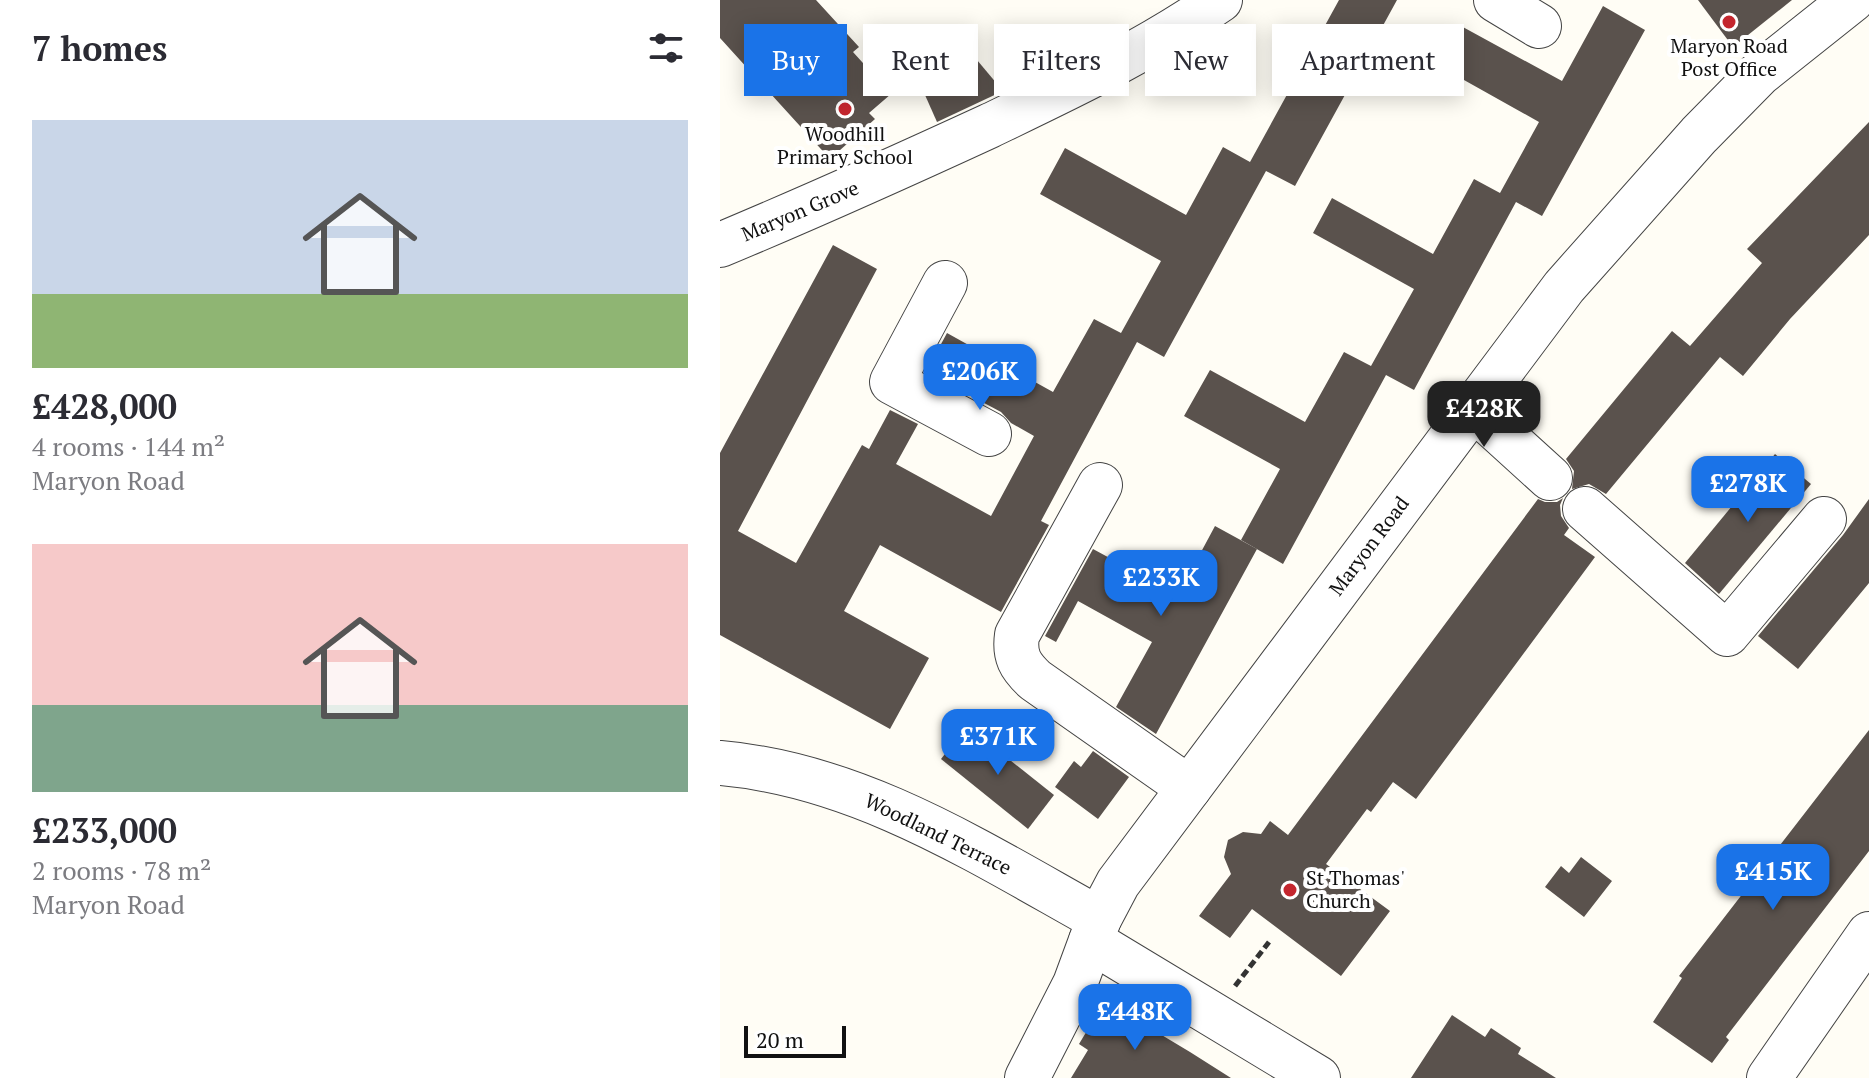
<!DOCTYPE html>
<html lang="en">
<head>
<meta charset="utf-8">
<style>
	:root { --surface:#fff; --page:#f2f2f3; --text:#2b2b33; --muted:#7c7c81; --accent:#1a73e8 }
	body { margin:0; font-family:"PT Serif",serif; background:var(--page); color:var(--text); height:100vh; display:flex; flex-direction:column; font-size:30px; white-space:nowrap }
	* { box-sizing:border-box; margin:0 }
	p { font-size:26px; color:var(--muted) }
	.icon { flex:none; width:44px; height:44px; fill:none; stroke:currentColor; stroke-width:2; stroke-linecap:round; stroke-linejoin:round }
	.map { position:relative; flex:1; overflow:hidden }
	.sheet { display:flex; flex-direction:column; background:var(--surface); width:720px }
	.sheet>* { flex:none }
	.guide { position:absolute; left:24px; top:24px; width:760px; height:72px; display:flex; gap:16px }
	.scale { position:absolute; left:24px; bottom:20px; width:102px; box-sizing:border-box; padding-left:8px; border:4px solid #111; border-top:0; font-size:22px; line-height:28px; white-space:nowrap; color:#111; -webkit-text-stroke:6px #fff; paint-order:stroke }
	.price { position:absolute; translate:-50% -68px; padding:0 18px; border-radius:16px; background:var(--accent); color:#fff; font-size:26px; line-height:52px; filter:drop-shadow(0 2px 4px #0008) }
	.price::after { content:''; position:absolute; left:50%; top:48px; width:24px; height:18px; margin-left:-12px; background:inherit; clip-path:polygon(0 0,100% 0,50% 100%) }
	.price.selected { background:#222; color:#fff }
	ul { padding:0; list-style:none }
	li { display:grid; align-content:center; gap:16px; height:424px; padding:0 32px }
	li span { display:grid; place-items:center; height:248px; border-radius:0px; color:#555 }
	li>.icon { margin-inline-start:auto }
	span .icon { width:144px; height:144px; fill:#fffc; stroke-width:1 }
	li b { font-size:34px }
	h2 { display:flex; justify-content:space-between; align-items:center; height:96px; padding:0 32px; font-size:34px }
	.tag { padding:0 28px; border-radius:0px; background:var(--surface); box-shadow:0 4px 20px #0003; font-size:28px; line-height:72px }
	.tag.selected { background:var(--accent); color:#fff }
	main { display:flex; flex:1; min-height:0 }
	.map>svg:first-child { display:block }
	.building { fill:#5a524d }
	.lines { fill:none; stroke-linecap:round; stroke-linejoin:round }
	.minor-casing { stroke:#444; stroke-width:46 }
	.path { stroke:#333; stroke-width:5; stroke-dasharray:8 4; stroke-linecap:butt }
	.minor { stroke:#fff; stroke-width:44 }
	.poi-dot { fill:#c4262e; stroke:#fff; stroke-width:3 }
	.labels { text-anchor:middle; stroke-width:8; stroke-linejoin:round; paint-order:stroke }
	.poi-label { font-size:20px; fill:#111; stroke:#fff }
	.street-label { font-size:20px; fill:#111; stroke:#fff }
</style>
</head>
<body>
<main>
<section class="sheet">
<h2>7 homes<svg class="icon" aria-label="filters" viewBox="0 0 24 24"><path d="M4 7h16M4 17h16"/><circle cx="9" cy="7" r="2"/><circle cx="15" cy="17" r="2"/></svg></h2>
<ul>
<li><span style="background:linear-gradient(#c9d6e8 70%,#8fb573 0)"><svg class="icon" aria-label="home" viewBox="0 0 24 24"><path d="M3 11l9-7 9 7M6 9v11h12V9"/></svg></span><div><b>£428,000</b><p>4 rooms · 144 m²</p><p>Maryon Road</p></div></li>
<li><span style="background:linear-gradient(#f6c9c9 65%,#7fa58c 0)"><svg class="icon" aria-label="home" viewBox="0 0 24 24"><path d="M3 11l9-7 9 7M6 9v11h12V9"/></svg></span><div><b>£233,000</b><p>2 rooms · 78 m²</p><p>Maryon Road</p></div></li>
</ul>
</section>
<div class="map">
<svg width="1149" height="1078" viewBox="0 0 1149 1078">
	<rect width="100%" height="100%" fill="#fffdf5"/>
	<g class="building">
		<path d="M0 0H96L139 47 133 52 171 94 149 113 155 119 110 159 0 38Z"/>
		<path d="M619 0H677L575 186 546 171 444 357 417 342 321 521 329 525 281 612 160 545 124 611 209 658 170 729 0 635V453L113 245 157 269 18 531 76 563 142 445 149 449 170 410 198 424 176 464 271 516 314 436 291 423 281 412 206 372 227 333 333 392 374 319 401 333 441 261 320 194 345 148 466 215 503 147 530 162Z"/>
		<path d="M978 0H1072L1013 47Z"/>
		<path d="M883 6 925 30 822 216 796 202 694 390 666 375 563 564 521 540 560 469 464 416 490 370 585 422 624 352 651 366 694 289 593 233 612 198 713 254 754 179 780 193 819 122 719 66 741 26 842 81Z"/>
		<path d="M257 60 283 91 217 122 201 86Z"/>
		<path d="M1149 122V235L1070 319 1023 376 1000 357 886 494 869 484 852 489 854 471 846 459 952 331 970 346 1042 263 1027 249Z"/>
		<path d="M1055 454 1091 484 999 594 965 563Z"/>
		<path d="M843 498 840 505 841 516 849 528 844 535 875 557 696 799 673 782 651 812 647 809 606 864 670 911 621 976 532 909 510 938 479 916 511 874 504 857 508 840 523 832 541 834 550 821 568 835 818 499 825 502H837Z"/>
		<path d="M1149 499V583L1078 669 1038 636 1123 535Z"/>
		<path d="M495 526 537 549 436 734 396 707 432 642 358 601 336 642 325 636 373 549 458 595Z"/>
		<path d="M247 726 334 795 308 829 221 759Z"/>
		<path d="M1149 730V851L1006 1037 1009 1040 992 1063 933 1022 962 978 959 976Z"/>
		<path d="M373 751 409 777 378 819 335 787 354 761 361 767Z"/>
		<path d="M861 857 892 881 864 917 825 887 841 866 849 873Z"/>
		<path d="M385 1001 470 1052 511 1078H351L368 1050 359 1044Z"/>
		<path d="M732 1015 765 1037 771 1028 801 1048 798 1054 836 1078H691Z"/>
	</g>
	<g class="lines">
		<defs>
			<g id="minor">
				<path d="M776 0 819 26"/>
				<path d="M0 245C91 207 180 167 269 126 348 88 427 51 500 0"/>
				<path d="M225 283 172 382 269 434"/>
				<path d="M753 408 830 478"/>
				<path d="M380 485 297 635C294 656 300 666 315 680L469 788"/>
				<path d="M865 509 1007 634 1104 519"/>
				<path d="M0 763C140 775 260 853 379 919"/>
				<path d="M371 941 598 1078"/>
				<path d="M307 1078 355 984 379 919 398 883 844 287 979 135 1039 74 1132 0"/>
				<path d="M1049 1078 1149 934"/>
			</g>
		</defs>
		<use href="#minor" class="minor-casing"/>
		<path class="path" d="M515 986 549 942"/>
		<use href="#minor" class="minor"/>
	</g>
	<g class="poi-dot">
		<circle cx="1009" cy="22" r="8"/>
		<circle cx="125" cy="109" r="8"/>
		<circle cx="570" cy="890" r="8"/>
	</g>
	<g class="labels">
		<g class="poi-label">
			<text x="1009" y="53">Maryon Road<tspan x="1009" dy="23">Post Office</tspan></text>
			<text x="125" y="141">Woodhill<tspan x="125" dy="23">Primary School</tspan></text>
			<text x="586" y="885" text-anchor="start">St Thomas'<tspan x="586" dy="23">Church</tspan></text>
		</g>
		<g class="street-label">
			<text transform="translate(80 211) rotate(-23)" y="7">Maryon Grove</text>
			<text transform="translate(649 546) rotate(-53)" y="7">Maryon Road</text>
			<text transform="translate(218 834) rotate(26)" y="7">Woodland Terrace</text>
		</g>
	</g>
</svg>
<div class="scale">20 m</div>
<b class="price" style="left:260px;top:412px">£206K</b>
<b class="price selected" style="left:764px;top:449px">£428K</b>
<b class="price" style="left:1028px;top:524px">£278K</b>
<b class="price" style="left:441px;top:618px">£233K</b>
<b class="price" style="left:278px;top:777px">£371K</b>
<b class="price" style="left:1053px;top:912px">£415K</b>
<b class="price" style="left:415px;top:1052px">£448K</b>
<div class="guide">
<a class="tag selected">Buy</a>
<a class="tag">Rent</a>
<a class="tag">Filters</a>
<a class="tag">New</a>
<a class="tag">Apartment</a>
</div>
</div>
</main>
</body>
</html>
